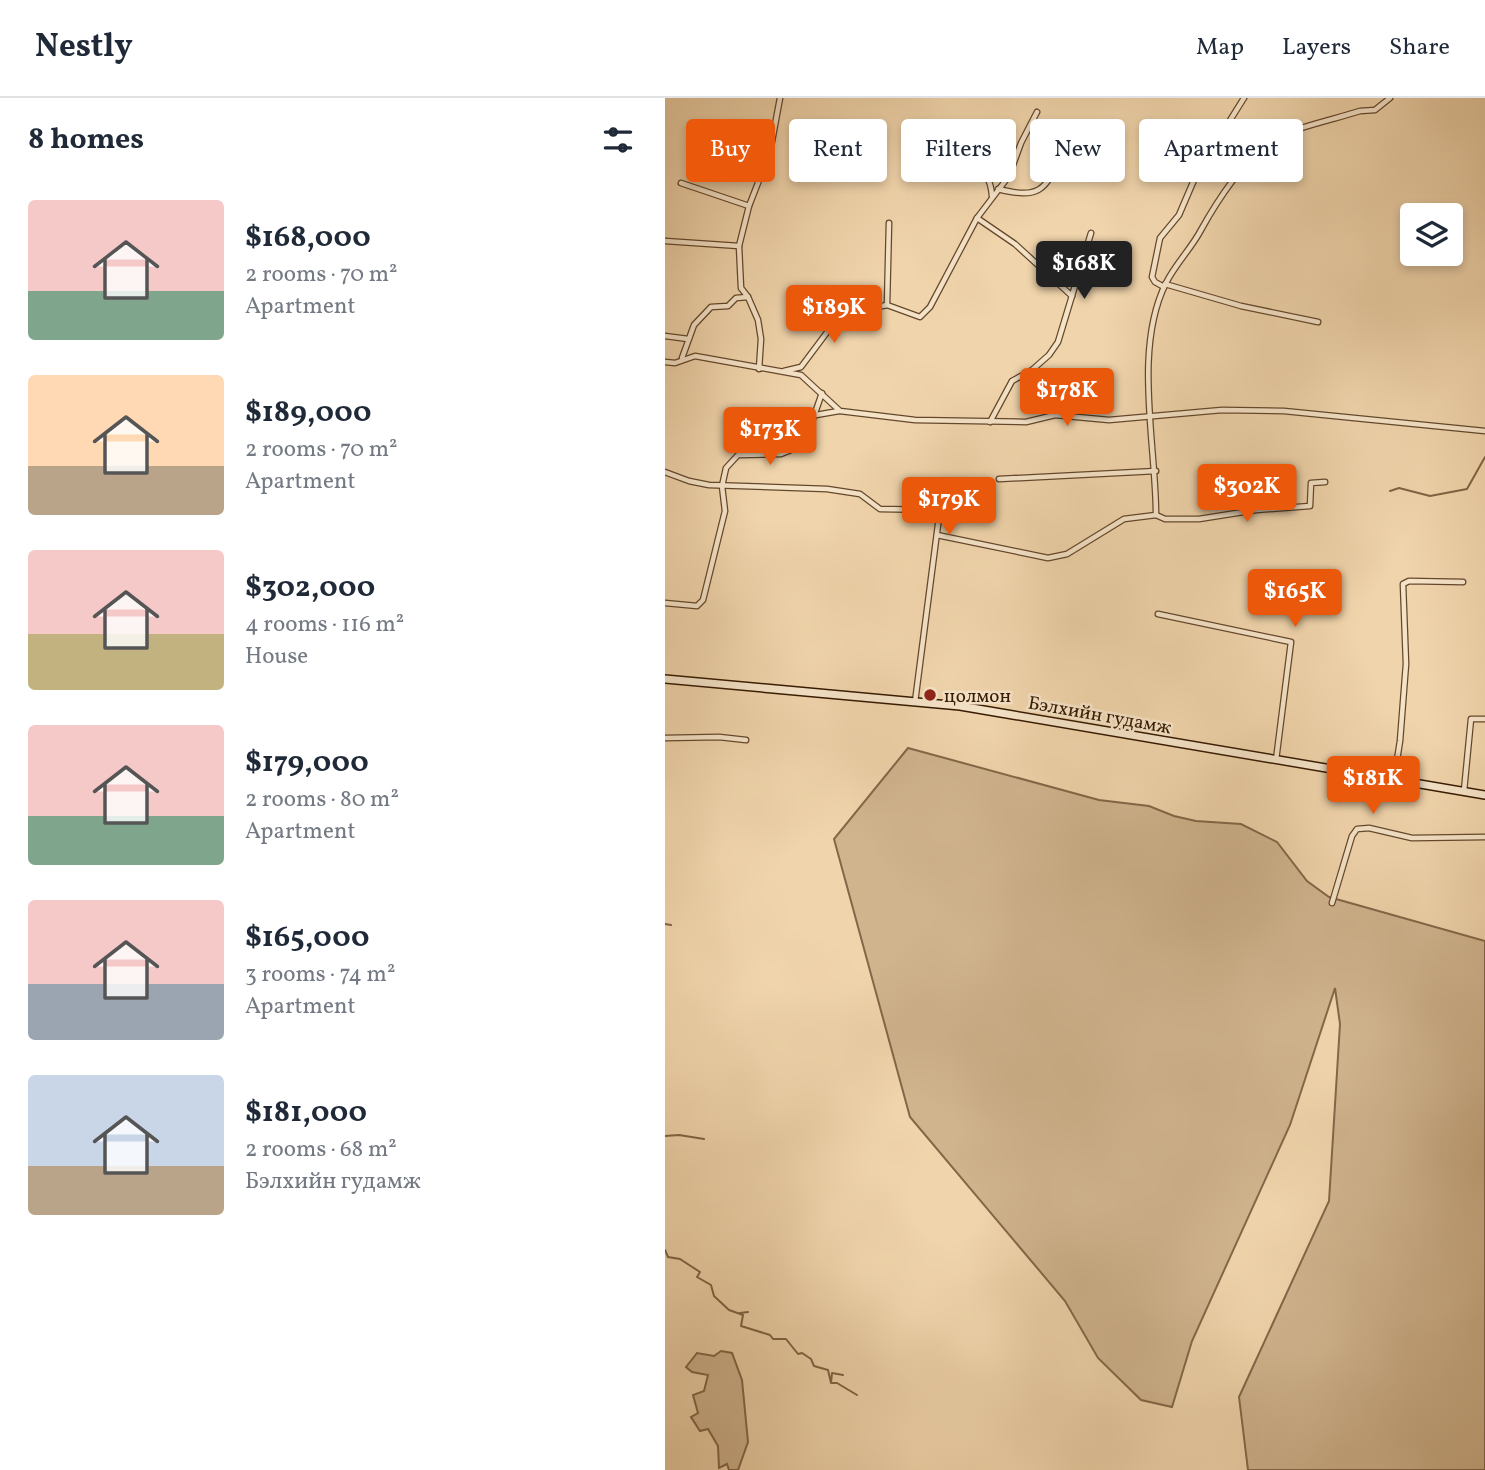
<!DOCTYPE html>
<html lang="en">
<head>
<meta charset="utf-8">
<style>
	:root { --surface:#fff; --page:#f6f6f7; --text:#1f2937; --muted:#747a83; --line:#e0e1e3; --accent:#ea580c }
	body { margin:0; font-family:Vollkorn,serif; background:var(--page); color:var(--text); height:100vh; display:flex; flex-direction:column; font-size:26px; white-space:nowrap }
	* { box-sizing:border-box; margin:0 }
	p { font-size:23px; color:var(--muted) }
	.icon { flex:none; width:38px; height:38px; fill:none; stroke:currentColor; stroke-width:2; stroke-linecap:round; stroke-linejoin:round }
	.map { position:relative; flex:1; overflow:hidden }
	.drawer { display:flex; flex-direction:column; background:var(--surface); width:665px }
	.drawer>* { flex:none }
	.guide { position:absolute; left:21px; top:21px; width:665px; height:63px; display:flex; gap:14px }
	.fabs { position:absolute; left:735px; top:105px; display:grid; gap:14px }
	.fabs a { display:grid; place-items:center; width:63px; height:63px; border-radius:7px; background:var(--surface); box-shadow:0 4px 10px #0003; font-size:35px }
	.price { position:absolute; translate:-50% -60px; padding:0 16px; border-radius:7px; background:var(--accent); color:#fff; font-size:23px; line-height:46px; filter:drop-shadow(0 2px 4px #0008) }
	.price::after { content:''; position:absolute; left:50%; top:42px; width:21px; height:16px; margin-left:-10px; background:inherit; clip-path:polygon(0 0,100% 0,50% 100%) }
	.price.active { background:#222; color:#fff }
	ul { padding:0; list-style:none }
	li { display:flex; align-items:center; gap:21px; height:175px; padding:0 28px }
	li span { display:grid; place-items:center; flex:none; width:196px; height:140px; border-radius:7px; color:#555 }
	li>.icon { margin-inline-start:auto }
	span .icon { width:84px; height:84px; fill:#fffc; stroke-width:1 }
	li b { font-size:30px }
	h2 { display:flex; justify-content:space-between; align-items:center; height:84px; padding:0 28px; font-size:30px }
	.chip { padding:0 24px; border-radius:7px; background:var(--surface); box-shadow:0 4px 10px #0003; font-size:24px; line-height:63px }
	.chip.active { background:var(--accent); color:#fff }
	header { display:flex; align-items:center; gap:42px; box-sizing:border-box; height:98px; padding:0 35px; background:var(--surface); border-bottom:2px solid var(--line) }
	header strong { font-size:33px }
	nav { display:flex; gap:38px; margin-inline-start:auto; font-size:24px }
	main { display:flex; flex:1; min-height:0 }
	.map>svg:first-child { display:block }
	.green { fill:#d0b48e; stroke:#836748; stroke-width:2 }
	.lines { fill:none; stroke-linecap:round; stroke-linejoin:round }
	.stream { stroke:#806444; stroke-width:2 }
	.street-casing { stroke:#64482c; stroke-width:7 }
	.secondary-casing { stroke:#361a01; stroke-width:10 }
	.street { stroke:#f5e3c8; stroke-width:4.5 }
	.secondary { stroke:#f5e3c8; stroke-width:7 }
	.poi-dot { fill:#8f2418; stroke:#f5e3c8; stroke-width:2.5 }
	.labels { text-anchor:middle; stroke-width:5; stroke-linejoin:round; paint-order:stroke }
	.poi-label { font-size:19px; fill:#361a01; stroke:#f5e3c8; text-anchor:start }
	.street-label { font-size:19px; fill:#361a01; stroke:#f5e3c8 }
</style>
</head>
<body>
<header>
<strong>Nestly</strong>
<nav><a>Map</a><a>Layers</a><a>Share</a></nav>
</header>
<main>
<section class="drawer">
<h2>8 homes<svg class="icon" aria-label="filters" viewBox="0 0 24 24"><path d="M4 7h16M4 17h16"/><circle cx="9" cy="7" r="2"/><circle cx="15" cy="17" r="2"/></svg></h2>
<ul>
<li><span style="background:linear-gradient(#f6c9c9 65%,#7fa58c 0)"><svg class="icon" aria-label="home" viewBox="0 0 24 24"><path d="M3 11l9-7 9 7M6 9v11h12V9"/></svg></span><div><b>$168,000</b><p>2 rooms · 70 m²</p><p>Apartment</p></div></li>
<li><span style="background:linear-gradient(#ffd9b3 65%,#b9a48a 0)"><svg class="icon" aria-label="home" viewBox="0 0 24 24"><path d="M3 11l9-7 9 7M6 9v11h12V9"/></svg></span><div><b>$189,000</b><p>2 rooms · 70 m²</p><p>Apartment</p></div></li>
<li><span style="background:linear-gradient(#f6c9c9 60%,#c2b280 0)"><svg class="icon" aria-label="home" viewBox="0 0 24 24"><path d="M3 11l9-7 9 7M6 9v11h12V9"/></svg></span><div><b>$302,000</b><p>4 rooms · 116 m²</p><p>House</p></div></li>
<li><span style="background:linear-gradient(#f6c9c9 65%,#7fa58c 0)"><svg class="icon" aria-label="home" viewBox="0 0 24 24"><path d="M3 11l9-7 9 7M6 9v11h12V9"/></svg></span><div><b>$179,000</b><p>2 rooms · 80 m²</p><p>Apartment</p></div></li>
<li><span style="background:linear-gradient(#f6c9c9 60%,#9aa5b1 0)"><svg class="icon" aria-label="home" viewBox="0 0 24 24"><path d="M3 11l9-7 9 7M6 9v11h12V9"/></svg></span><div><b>$165,000</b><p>3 rooms · 74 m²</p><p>Apartment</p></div></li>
<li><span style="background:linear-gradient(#c9d6e8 65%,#b9a48a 0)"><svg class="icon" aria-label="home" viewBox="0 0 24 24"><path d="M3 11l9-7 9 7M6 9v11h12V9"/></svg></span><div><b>$181,000</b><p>2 rooms · 68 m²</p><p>Бэлхийн гудамж</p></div></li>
</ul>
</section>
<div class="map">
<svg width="820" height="1372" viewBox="0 0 820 1372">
	<rect width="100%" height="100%" fill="#f0d4ab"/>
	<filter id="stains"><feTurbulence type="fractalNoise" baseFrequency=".00286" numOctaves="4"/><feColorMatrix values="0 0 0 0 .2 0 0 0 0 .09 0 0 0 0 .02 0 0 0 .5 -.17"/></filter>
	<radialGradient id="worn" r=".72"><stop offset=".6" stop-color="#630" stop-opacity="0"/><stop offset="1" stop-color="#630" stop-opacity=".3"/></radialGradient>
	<g class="green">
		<path d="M243 650 434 702 484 708 509 718 531 723 576 726 612 744 642 783 664 799 820 843V1372H583L574 1299 664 1103 675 926 670 890 625 1027 527 1243 507 1309 476 1302 433 1260 400 1203 245 1019 169 741Z"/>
		<path d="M56 1253 67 1255 77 1282 83 1344 73 1372H64L62 1366 54 1370 53 1348 43 1331 35 1333 26 1319 33 1315 28 1297 39 1293 43 1277 27 1274 21 1269 32 1255 49 1258Z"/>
	</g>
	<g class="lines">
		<g class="stream">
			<path d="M725 393 734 390 765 398 802 391 820 359"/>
			<path d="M0 826 6 827"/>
			<path d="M0 1038 14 1037 39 1041"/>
			<path d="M0 1152 3 1159 15 1161 35 1174 32 1179 46 1187 49 1198 64 1212 78 1217 76 1228 105 1237 108 1241H121L133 1256 137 1255 146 1261 149 1268 163 1272 166 1285 167 1275 178 1277"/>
			<path d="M75 1215 83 1214"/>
			<path d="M167 1285H172L192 1297"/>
		</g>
		<defs>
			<g id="street">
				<path d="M303 72 314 70C323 79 326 85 327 98"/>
				<path d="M16 85 84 108"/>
				<path d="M333 91C373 101 381 94 396 56"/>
				<path d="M312 120 350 146 407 198"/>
				<path d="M0 143 74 148"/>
				<path d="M500 186 576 208 653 224"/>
				<path d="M499 189 490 184 487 179 495 140 514 117 532 75 579 0"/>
				<path d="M222 207 224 125"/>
				<path d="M0 238 23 241"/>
				<path d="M17 260 29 227 46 209 63 208 71 200 83 199"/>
				<path d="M0 264 10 265 30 258 136 277 175 313 250 322 361 324 390 317 444 322 557 312 619 313 820 333"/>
				<path d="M94 271 96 241 93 222 83 199 76 190 74 148 84 108 105 54 115 0"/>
				<path d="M119 273 136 269 169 225 194 213 222 207 255 219 265 209 312 120 344 78 356 45 372 14"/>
				<path d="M151 317 174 313"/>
				<path d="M325 324 347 283 367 272 384 257 393 244 426 135"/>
				<path d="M0 374 24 383 44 387 162 391 195 396 215 411 271 412 274 419 250 604"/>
				<path d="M334 381 491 373"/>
				<path d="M491 417C491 346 468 251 501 185 511 165 526 151 536 132 552 103 580 60 608 41 624 31 674 20 695 13L710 12 725 0"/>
				<path d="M272 437 383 460 402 456 459 421 491 417 500 421H534L591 412 645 408 646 385 660 384"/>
				<path d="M0 505 32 508 38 502 60 413 57 388 61 370 73 357 116 356 126 352 143 335 157 295"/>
				<path d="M493 516 626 544 611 662"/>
				<path d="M0 640 54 639 81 642"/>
				<path d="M729 681 735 643 741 566 738 486 744 483 798 484"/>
				<path d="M799 693 806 621H820"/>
				<path d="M667 805 687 738 692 731 704 730 747 740 820 739"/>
			</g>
			<path id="secondary" d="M0 581 295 608 820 697"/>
		</defs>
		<use href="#street" class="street-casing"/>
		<use href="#secondary" class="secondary-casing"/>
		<use href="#street" class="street"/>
		<use href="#secondary" class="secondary"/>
	</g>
	<circle class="poi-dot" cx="265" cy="597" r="7"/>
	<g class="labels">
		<g class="poi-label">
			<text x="279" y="604">цолмон</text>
		</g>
		<g class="street-label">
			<text transform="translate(435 616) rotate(10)" y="7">Бэлхийн гудамж</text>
		</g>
	</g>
	<rect width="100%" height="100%" filter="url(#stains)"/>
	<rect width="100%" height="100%" fill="url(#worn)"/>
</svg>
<div class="fabs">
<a><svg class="icon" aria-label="layers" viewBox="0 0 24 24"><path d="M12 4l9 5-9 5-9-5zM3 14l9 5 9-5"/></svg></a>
</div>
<b class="price active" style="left:419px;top:203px">$168K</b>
<b class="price" style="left:169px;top:247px">$189K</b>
<b class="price" style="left:402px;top:330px">$178K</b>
<b class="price" style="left:105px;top:369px">$173K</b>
<b class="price" style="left:582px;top:426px">$302K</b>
<b class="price" style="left:284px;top:439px">$179K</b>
<b class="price" style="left:630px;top:531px">$165K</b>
<b class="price" style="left:708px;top:718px">$181K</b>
<div class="guide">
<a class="chip active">Buy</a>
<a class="chip">Rent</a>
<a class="chip">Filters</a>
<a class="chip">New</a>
<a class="chip">Apartment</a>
</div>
</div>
</main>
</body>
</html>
